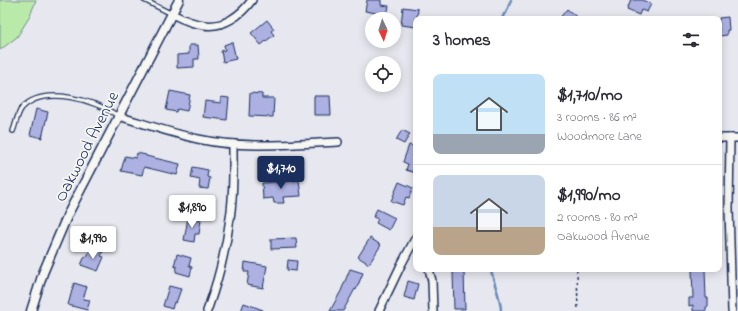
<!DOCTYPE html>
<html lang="en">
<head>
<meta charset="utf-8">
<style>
	:root { --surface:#fff; --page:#f7f7f7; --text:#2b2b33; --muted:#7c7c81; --line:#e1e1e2; --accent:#1b2f5e }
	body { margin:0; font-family:"Indie Flower",sans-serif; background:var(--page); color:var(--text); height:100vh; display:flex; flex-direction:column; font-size:15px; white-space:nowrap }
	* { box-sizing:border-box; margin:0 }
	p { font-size:13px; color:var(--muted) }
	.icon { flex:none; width:22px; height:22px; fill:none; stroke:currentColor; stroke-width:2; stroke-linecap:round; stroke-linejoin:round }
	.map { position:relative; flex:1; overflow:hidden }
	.panel { position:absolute; left:413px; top:16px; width:309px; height:256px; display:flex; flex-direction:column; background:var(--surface); border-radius:8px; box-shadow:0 2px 10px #0003 }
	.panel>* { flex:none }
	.needle { width:26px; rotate:176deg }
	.buttons { position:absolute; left:365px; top:12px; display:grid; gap:8px }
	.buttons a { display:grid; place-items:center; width:36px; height:36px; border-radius:50%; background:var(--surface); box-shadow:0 2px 10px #0003; font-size:20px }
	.price { position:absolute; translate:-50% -34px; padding:0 9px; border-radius:4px; background:#fff; color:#222; font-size:13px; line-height:26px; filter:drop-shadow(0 1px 2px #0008) }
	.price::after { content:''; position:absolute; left:50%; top:24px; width:12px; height:9px; margin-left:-6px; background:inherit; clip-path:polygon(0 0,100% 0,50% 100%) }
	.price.current { background:var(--accent); color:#fff }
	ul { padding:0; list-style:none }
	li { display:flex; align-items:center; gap:12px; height:100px; padding:0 20px }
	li+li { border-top:1px solid var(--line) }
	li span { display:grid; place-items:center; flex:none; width:112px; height:80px; border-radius:8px; color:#555 }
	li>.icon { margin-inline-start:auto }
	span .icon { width:48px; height:48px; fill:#fffc; stroke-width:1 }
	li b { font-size:17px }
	h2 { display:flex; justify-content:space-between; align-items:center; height:48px; padding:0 20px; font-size:17px }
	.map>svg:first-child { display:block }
	.green { fill:#baeaaa; stroke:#6a8c84 }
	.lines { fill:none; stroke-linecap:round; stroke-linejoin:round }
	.stream { stroke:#688ab8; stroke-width:2.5 }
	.building { fill:#acb1e2; stroke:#1b2f5e }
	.service-casing { stroke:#1b2f5e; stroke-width:6 }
	.minor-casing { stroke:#1b2f5e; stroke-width:10 }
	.tertiary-casing { stroke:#1b2f5e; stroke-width:11 }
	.path { stroke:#1b2f5e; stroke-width:1.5; stroke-dasharray:3 3; stroke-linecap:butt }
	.service { stroke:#f6f6f2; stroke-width:3.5 }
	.minor { stroke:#f6f6f2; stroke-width:7 }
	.tertiary { stroke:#f6f6f2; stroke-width:8 }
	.labels { text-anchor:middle; stroke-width:3.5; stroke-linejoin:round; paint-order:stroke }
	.street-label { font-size:17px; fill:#1b2f5e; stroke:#f6f6f2 }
</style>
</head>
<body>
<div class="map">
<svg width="738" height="311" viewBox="0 0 738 311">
	<rect width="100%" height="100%" fill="#e7e8ef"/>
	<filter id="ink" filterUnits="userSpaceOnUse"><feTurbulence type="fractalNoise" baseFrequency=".025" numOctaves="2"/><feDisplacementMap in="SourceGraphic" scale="8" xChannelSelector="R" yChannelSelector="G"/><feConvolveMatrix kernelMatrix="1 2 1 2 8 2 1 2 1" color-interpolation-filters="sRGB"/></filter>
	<g filter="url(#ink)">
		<path class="green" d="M0 0H36L30 16 17 37 0 50Z"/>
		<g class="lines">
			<g class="stream">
				<path d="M502 19 504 14 506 13 511 0"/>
				<path d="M491 269C493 283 501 297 501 311"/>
			</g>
		</g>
		<g class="building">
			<path d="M367 0H381V5L389 6 387 15 365 11Z"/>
			<path d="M631 0H642L651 4 647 12 641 10 639 15 627 10Z"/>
			<path d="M403 7 418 9 417 19H416V27L401 25Z"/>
			<path d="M567 9 579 19H559Z"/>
			<path d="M728 17 729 30H727V35L719 36V18Z"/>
			<path d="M267 20 274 29 271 31 274 35 261 45 251 33Z"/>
			<path d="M232 42 236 59 223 62 221 51 225 50 224 45Z"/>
			<path d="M189 45H198L199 59H194V67L177 68V55L189 54Z"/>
			<path d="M170 91 190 95 187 111 177 109 176 112 166 110Z"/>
			<path d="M250 93 262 94V98H274L273 117 249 116Z"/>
			<path d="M314 96H330L331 115H314Z"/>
			<path d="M221 97 229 98 227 120 203 117 205 101 221 103Z"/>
			<path d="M36 109 48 112 42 138 30 135Z"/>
			<path d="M402 130 410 134 404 144 396 140Z"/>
			<path d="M409 145 416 147V173L406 170 408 164 403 162Z"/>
			<path d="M137 153 146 155V156L180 164 177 175 144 167 142 175 121 171 125 156 136 158Z"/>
			<path d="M193 167 208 170 207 177 210 178 208 189 199 188 200 180 191 178Z"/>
			<path d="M299 180 301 196 283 197 284 203H274L273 198 263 199 262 183Z"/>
			<path d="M399 182 413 188 409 198 406 197 403 205 391 201Z"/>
			<path d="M377 209 395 218 389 230 376 223 378 219 373 217Z"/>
			<path d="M188 218 201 220 199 234H195L194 242 184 240Z"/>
			<path d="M296 238 297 248 271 249V239Z"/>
			<path d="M370 238 381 245 369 264 358 257Z"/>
			<path d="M91 247 103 252 101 256 104 257 98 271 81 265 85 256 87 257Z"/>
			<path d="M177 254 191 258 189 266 192 267 190 276 176 272 177 267 174 266Z"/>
			<path d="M288 260 297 261 296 271 287 270Z"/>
			<path d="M245 262 267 266 263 288 247 285 249 272H244Z"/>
			<path d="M350 269 363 273 356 290 355 289 343 311H330L341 291Z"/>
			<path d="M692 269H705L706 298H708V307H706V311H693V305L689 306V298H693Z"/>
			<path d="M464 271 465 309H454L453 272Z"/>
			<path d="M408 281 418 284 414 300 404 297Z"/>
			<path d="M74 283 87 287 83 299 90 300 87 310 68 305Z"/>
			<path d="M169 286 181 289 176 303 174 302 172 309 163 306Z"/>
			<path d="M244 303 263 310V311H241Z"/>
		</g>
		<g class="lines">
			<defs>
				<g id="service">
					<path d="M144 0 172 14"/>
					<path d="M13 131C16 124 17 114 22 108 44 85 96 100 118 116"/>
				</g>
				<g id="minor">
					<path d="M172 14C182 19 193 24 204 25 224 28 241 15 252 0"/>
					<path d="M118 116C145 124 171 133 198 139 243 149 292 144 338 142"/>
					<path d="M719 138H738"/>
					<path d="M730 138 729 209 732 311"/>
					<path d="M429 269 432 281 433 311"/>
					<path d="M207 311C218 281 226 250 230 218 234 194 233 169 233 144"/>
					<path d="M379 311 401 265 416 237"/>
				</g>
				<path id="tertiary" d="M31 311 43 273 68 214 179 0"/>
			</defs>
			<use href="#service" class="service-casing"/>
			<use href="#minor" class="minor-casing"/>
			<use href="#tertiary" class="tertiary-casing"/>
			<path class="path" d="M577 269 578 311"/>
			<use href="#service" class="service"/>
			<use href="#minor" class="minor"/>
			<use href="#tertiary" class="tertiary"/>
		</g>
	</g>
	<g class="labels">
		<g class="street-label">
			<text transform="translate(86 146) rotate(-63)" y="6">Oakwood Avenue</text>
		</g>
	</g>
</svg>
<div class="buttons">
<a><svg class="needle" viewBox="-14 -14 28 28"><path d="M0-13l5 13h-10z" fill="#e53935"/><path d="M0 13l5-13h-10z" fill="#7c7c81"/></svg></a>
<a><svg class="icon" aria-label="locate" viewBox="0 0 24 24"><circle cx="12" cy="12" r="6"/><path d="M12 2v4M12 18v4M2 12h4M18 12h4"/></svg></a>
</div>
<b class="price current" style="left:281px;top:190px">$1,710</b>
<b class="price" style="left:192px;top:229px">$1,890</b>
<b class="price" style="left:93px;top:260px">$1,990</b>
<section class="panel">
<h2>3 homes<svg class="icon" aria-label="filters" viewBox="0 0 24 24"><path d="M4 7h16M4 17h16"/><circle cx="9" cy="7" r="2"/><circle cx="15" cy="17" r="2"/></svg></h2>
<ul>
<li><span style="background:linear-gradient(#bfe0f5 75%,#9aa5b1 0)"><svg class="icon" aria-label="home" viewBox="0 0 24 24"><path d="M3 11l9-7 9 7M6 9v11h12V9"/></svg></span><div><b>$1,710/mo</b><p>3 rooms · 86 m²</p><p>Woodmore Lane</p></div></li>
<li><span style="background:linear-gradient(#c9d6e8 65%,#b9a48a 0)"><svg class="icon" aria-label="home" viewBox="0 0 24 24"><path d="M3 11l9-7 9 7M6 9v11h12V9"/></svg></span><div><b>$1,990/mo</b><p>2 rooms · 80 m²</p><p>Oakwood Avenue</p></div></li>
</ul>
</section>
</div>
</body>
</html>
